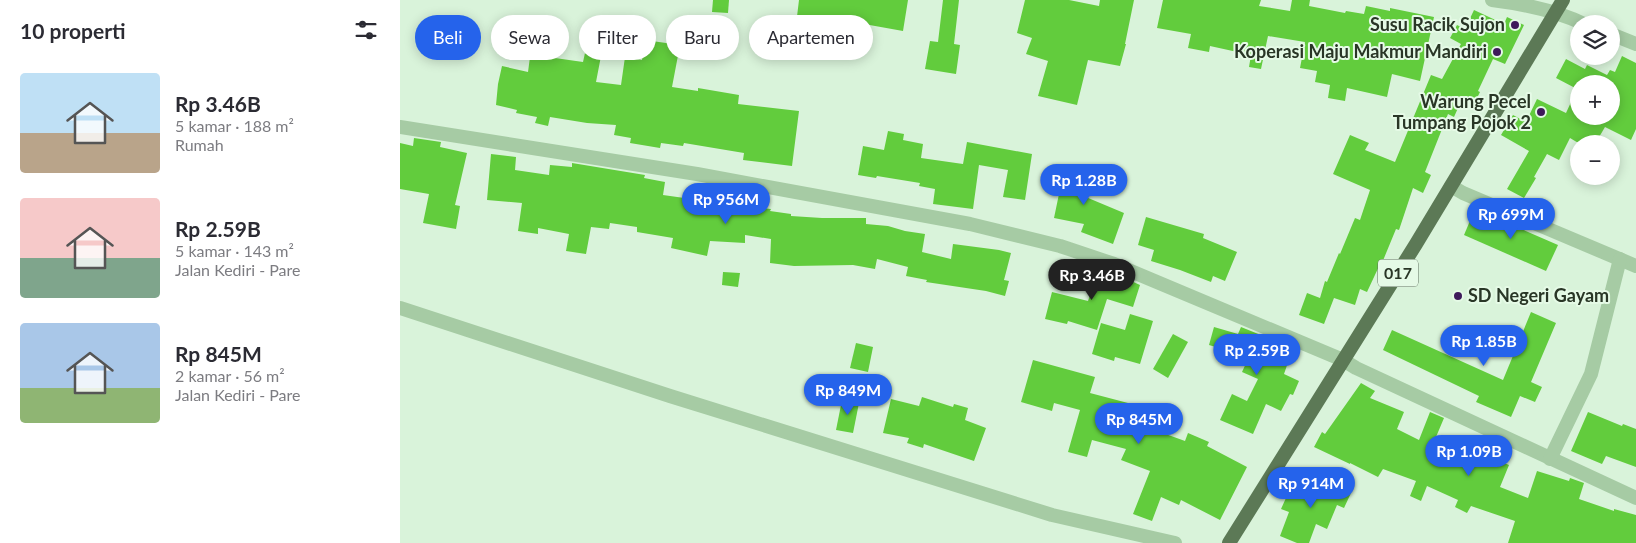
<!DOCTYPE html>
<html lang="id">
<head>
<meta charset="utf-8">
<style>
	:root { --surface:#fff; --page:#f7f7f7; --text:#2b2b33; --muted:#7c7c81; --accent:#2563eb }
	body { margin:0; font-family:Lato,sans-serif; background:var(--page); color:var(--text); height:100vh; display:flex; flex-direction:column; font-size:19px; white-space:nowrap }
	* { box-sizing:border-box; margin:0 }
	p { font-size:16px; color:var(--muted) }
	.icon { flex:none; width:28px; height:28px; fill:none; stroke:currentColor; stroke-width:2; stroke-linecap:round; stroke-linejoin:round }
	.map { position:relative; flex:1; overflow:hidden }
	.panel { display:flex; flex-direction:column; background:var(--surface); width:400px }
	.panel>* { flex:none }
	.guide { position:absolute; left:15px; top:15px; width:475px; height:45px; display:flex; gap:10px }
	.fabs { position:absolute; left:1170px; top:15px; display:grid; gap:10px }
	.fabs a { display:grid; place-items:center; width:50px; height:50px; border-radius:50%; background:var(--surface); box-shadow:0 2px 12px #0003; font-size:25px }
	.price { position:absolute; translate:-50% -42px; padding:0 11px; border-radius:18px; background:var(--accent); color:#fff; font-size:16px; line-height:32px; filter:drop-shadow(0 1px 2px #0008) }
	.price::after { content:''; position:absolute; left:50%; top:30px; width:15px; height:11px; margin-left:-8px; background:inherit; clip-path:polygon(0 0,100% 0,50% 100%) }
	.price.current { background:#222; color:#fff }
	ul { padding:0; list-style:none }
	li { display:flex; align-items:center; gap:15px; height:125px; padding:0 20px }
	li span { display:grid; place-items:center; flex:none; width:140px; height:100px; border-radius:5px; color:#555 }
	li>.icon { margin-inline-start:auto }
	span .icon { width:60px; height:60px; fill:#fffc; stroke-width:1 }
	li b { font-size:21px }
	h2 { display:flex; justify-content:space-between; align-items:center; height:60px; padding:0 20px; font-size:21px }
	.chip { padding:0 18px; border-radius:22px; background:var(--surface); box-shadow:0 2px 12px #0003; font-size:18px; line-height:45px }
	.chip.current { background:var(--accent); color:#fff }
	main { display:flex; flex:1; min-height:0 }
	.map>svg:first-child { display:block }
	.building { fill:#62cc3d; fill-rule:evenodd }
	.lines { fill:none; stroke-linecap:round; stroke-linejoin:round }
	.minor { stroke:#a6cba4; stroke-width:14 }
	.tertiary { stroke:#a6cba4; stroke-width:14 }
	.primary { stroke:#5c7956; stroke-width:14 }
	.poi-dot { fill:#3e1a5a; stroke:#e5fae6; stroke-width:2 }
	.labels { text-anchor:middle; stroke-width:4; stroke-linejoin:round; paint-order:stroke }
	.shield { fill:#e5fae6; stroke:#617160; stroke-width:1 }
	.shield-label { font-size:16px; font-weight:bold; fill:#293626 }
	.poi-label { font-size:18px; font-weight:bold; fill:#293626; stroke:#e5fae6; text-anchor:end }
</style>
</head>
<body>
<main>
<section class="panel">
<h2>10 properti<svg class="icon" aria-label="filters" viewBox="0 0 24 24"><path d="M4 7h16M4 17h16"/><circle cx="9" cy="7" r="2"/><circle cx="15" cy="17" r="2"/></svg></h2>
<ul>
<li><span style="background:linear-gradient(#bfe0f5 60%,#b9a48a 0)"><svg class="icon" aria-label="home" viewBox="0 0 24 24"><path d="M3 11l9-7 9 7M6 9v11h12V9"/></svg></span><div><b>Rp 3.46B</b><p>5 kamar · 188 m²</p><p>Rumah</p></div></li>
<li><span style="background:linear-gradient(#f6c9c9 60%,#7fa58c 0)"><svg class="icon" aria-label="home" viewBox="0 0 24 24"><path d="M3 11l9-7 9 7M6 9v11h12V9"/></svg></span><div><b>Rp 2.59B</b><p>5 kamar · 143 m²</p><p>Jalan Kediri - Pare</p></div></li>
<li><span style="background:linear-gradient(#a9c7e8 65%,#8fb573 0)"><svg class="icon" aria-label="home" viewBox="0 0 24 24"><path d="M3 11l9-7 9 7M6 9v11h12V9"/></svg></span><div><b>Rp 845M</b><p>2 kamar · 56 m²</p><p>Jalan Kediri - Pare</p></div></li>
</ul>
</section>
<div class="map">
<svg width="1236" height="543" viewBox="0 0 1236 543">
	<rect width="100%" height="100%" fill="#d9f3da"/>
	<g class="building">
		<path d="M313 0H329L328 13 312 12Z"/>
		<path d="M399 0H508L503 31 464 24 463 30 449 28 446 47 423 44 424 36 395 33Z"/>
		<path d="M543 0H559L554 44 560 45 556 74 525 69 530 41 538 42Z"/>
		<path d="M625 0H669L699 6 700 0H734L725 44H726L720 66 688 60 677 105 638 96 648 61 626 54 632 38 617 33Z"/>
		<path d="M763 0H861L859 6 890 11 892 0H910L909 6 945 13 946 11 964 14 966 6 990 11V8L1034 17 1020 81 992 74 987 97 947 88 945 101 928 98 930 85 915 82 917 71 900 68 905 42 868 36 861 69 849 67 851 55 810 46 809 52 788 48 791 34 757 28Z"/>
		<path d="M1074 10 1104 24 1107 17 1124 25 1105 64 1093 59 1078 91 1080 92 1074 104 1062 99 1054 117 1048 114 1025 172 1031 175 1023 193 1013 188 999 230 996 229 982 263 981 262 967 292 960 289 955 305 934 298 924 324 899 315 907 293 920 298 925 281 927 282 939 253 940 254 955 218 960 220 970 190 933 174 950 135 969 143 965 150 995 162 1031 75 1042 79 1061 44 1050 38 1057 25 1065 29Z"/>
		<path d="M245 40 280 45 272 87 298 91V88L339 95 338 104 399 111 392 166 343 160 344 153 284 143 283 146 261 143 260 148 230 143 231 138 214 135 216 125 187 123 150 117 148 126 135 123 137 117 116 113 117 110 96 105 98 84 102 66 128 72 132 42 150 45 148 57 183 62 185 53 201 56 196 82 221 85 225 57 242 60Z"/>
		<path d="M1222 56 1236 63V129L1231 140 1205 127 1195 144H1180L1170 138 1159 160 1147 154 1134 177 1136 178 1124 198 1107 189 1129 151 1101 135 1113 115 1126 122 1137 99 1166 113 1177 89 1156 78 1166 59 1185 69 1187 65 1207 75 1210 70 1215 72ZM1179 84H1211V116H1179Z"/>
		<path d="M488 131 504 134 503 140 523 144 521 158 563 164 567 142 632 154 625 200 603 197 608 170 579 165 573 209 533 204 535 189 519 186 520 183 477 176 476 178 458 175 463 146 484 150Z"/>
		<path d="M14 138 41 142 40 147 67 153 55 205 60 206 56 229 23 223 29 194 0 189V143L13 146Z"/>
		<path d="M91 154 116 157 115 170 149 175 150 165 172 167V163L245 175 244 178 265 182 263 195 327 204 328 190H335L347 192 346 206 371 209 370 211 391 214V216L422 218H466V224L488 226 505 231 525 234 522 252 551 259 553 244 599 250 611 253 604 280 609 281 605 296 586 291 526 282 527 280 506 276 508 267 477 259 475 269 453 265 394 266 370 263 371 239 345 235V243L310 241 307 256 271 248 273 238 237 232V227L210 223 209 229 191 227 186 254 166 251 169 234 138 228V234L118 231 122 203 87 200Z"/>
		<path d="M657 165 686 171 681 195 724 213 713 244 681 232 684 224 654 218 659 194 651 192Z"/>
		<path d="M1075 209 1158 245 1146 271 1064 235Z"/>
		<path d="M746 217 804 234 803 238 837 252 825 281 813 276 811 282 780 270 751 261 754 250 738 245Z"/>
		<path d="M698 271 717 277 718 275 740 285 733 307 707 299 697 330 668 321 667 324 645 319 652 292 688 301Z"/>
		<path d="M323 272 340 273 338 287 322 285Z"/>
		<path d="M1131 312 1156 323 1131 382 1142 387 1135 402 1120 396 1111 417 1076 402 1079 396 983 350 992 330 1103 380Z"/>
		<path d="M730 314 753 321 740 364 715 357 714 361 692 354 701 323 725 330Z"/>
		<path d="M814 327 838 334 841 327 893 348 884 374 899 381 893 395 890 394 881 411 866 404 853 434 820 420 832 394 847 401 858 379 842 372 849 357 809 345Z"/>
		<path d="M773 334 788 342 768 378 753 369Z"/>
		<path d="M456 343 473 347 468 372 450 368Z"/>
		<path d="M633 360 695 377 690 393 728 403 724 419 785 441 788 433 809 442 807 446 847 467 820 520 781 500 779 505 761 497 752 521 733 514 750 471 721 460 726 449 692 440 687 457 668 452 680 410 654 403 652 411 621 402Z"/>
		<path d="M961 383 975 391 970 398 1004 412 997 429 1019 440 1030 412 1044 418 1036 437 1055 444 1053 449 1087 465 1090 457 1109 465 1100 487 1128 498 1137 471 1169 481 1170 478 1184 483 1179 499 1214 511V509L1236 515V543H1108L1115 521 1071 506 1067 513 1055 507 1058 500 1027 486 1021 501 1010 496 1016 481 983 469 978 477 950 463V464L914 447 922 432 925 434Z"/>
		<path d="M522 397 553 407 554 404 568 408 565 420 586 428 574 461 524 444 523 448 507 443 509 438 483 433 491 399 519 406Z"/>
		<path d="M442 400 459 403 453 433 436 430Z"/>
		<path d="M1188 412 1222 426 1223 424 1236 429V467L1206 456 1202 464 1171 451Z"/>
		<path d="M909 474 951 493 944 508 937 505 927 529 916 524 909 543H897L880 536 889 512 881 509 890 489 900 494Z"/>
	</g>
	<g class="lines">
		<g class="minor">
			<path d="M0 127 297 174 570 224 660 246 714 264 943 360 956 368 1236 498"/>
			<path d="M1051 186 1063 193 1236 266"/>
			<path d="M0 308 270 396 652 515 775 543"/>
			<path d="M1150 459 1191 374 1220 259"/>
		</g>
		<g class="tertiary">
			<path d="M1092 0C1124 4 1155 10 1184 24"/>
			<path d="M1211 34 1236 44"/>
		</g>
		<path class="primary" d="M829 543 1016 244 1163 0"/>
	</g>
	<g class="poi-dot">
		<circle cx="1115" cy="25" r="5"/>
		<circle cx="1097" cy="52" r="5"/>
		<circle cx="1141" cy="112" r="5"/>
		<circle cx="1058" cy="296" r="5"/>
	</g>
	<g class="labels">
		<rect class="shield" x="978" y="259.5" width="40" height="27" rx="4"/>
		<g class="shield-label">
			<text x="998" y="279">017</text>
		</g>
		<g class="poi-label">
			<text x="1105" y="31">Susu Racik Sujon</text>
			<text x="1087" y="58">Koperasi Maju Makmur Mandiri</text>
			<text x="1131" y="108">Warung Pecel<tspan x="1131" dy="21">Tumpang Pojok 2</tspan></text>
			<text x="1068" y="302" text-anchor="start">SD Negeri Gayam</text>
		</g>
	</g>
</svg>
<div class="fabs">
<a><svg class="icon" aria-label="layers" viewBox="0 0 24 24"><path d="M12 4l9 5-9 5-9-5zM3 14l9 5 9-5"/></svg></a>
<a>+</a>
<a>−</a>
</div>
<b class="price" style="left:684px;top:206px">Rp 1.28B</b>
<b class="price" style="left:326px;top:225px">Rp 956M</b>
<b class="price" style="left:1111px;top:240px">Rp 699M</b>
<b class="price current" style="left:692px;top:301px">Rp 3.46B</b>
<b class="price" style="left:1084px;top:367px">Rp 1.85B</b>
<b class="price" style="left:857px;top:376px">Rp 2.59B</b>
<b class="price" style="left:448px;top:416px">Rp 849M</b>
<b class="price" style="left:739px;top:445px">Rp 845M</b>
<b class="price" style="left:1069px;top:477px">Rp 1.09B</b>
<b class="price" style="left:911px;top:509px">Rp 914M</b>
<div class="guide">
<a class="chip current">Beli</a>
<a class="chip">Sewa</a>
<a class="chip">Filter</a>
<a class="chip">Baru</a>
<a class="chip">Apartemen</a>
</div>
</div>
</main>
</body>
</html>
